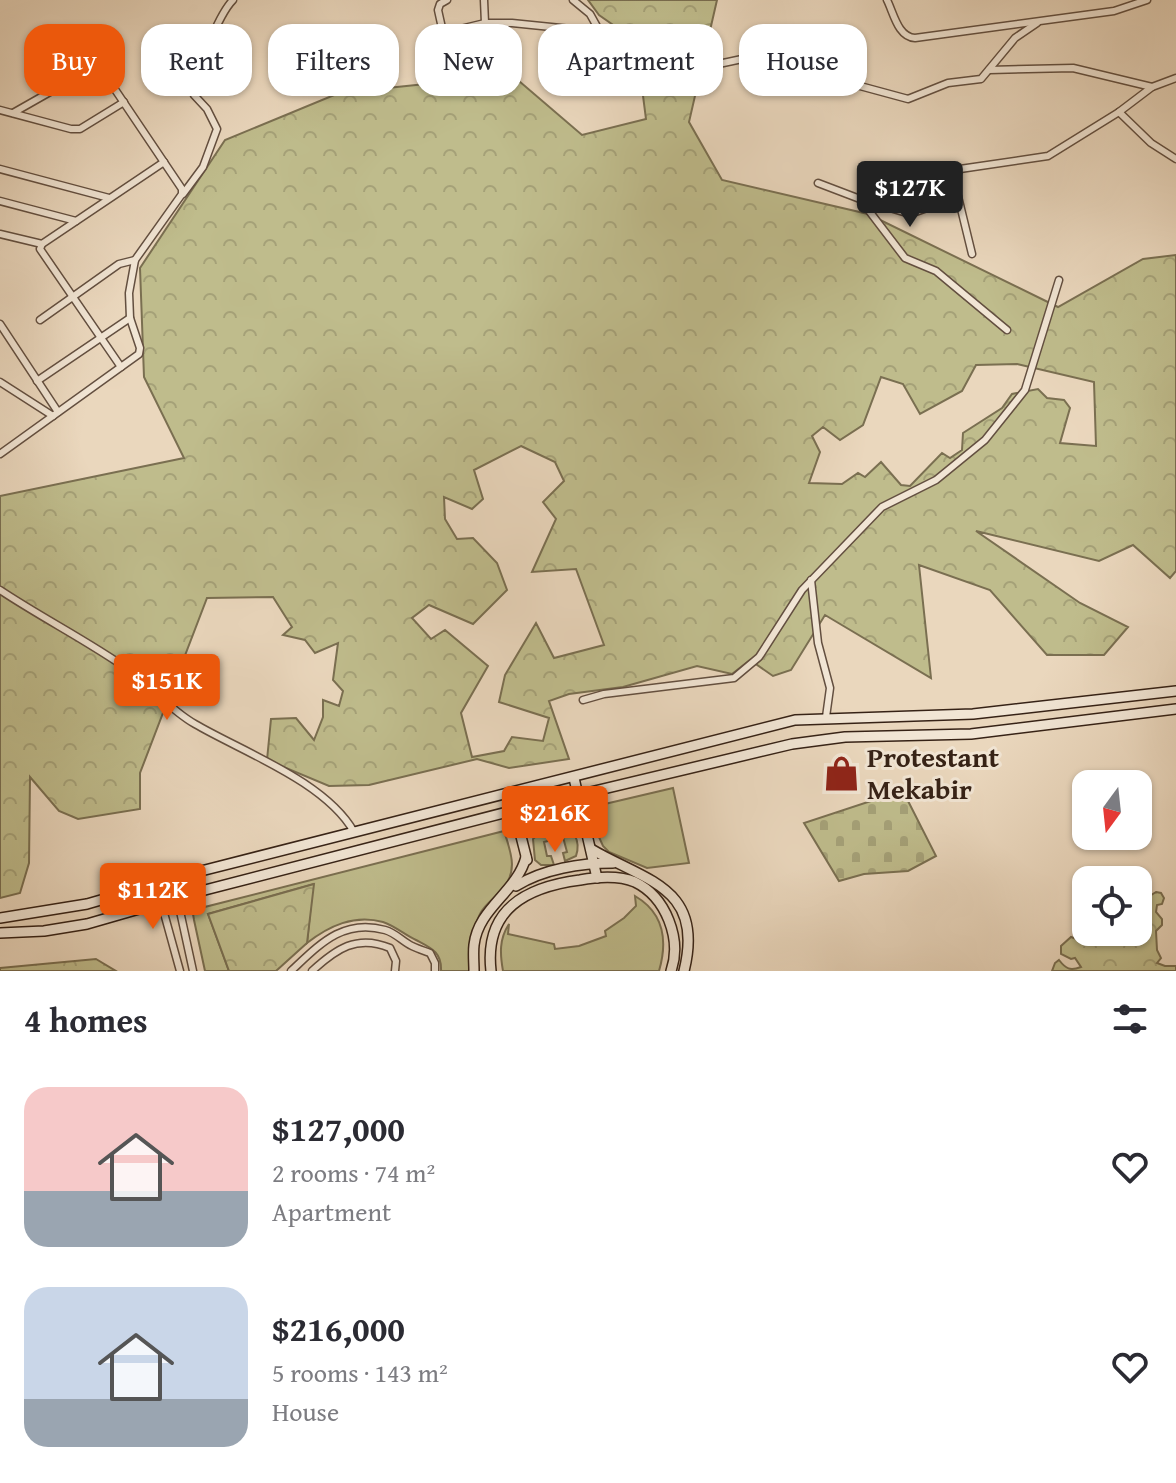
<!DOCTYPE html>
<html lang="en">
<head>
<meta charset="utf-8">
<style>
	:root { --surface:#fff; --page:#f7f7f7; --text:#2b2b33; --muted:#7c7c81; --accent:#ea580c }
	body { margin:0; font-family:"Gentium Book Plus",serif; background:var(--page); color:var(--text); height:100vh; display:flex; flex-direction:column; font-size:30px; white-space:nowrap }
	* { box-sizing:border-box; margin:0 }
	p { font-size:26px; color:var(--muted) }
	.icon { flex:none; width:44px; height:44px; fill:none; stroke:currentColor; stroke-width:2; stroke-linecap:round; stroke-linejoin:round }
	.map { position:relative; height:971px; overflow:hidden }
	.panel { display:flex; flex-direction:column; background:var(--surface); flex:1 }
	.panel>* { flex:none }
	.banner { position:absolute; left:24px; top:24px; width:1128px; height:72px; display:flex; gap:16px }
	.needle { width:52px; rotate:195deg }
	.fabs { position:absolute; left:1072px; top:770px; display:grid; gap:16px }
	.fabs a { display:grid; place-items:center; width:80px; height:80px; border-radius:16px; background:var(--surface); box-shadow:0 2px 6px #0004; font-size:40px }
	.price { position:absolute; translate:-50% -68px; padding:0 18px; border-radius:8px; background:var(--accent); color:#fff; font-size:26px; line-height:52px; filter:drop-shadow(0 2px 4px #0008) }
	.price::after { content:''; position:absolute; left:50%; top:48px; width:24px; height:18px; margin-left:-12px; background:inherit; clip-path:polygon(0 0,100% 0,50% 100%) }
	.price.current { background:#222; color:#fff }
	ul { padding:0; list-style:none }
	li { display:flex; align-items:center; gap:24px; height:200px; padding:0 24px }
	li span { display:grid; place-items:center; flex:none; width:224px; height:160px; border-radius:24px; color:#555 }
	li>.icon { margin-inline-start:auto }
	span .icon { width:96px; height:96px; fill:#fffc; stroke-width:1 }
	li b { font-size:34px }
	h2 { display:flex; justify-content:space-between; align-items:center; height:96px; padding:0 24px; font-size:34px }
	.pill { padding:0 28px; border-radius:24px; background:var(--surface); box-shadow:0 2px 6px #0004; font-size:28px; line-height:72px }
	.pill.current { background:var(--accent); color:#fff }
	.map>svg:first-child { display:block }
	.green { fill:#bfbc8c; stroke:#7a6f51; stroke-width:2 }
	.forest { fill:url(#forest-crowns); stroke:#7a6f51; stroke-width:2; fill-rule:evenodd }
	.cemetery { fill:url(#cemetery-stones); stroke:#7a6f51; stroke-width:2 }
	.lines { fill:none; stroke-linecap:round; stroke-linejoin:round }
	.street-casing { stroke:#634f40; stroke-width:9 }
	.secondary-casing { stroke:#362216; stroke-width:12 }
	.street { stroke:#f1e5d4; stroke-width:6 }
	.secondary { stroke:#f1e5d4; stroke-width:9 }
	.labels { text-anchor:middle; stroke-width:6; stroke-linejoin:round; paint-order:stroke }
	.poi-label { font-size:28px; font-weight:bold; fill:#362216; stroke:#f1e5d4; text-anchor:start }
</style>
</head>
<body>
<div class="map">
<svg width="1176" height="971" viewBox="0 0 1176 971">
	<defs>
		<pattern id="forest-crowns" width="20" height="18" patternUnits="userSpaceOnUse" patternTransform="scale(2)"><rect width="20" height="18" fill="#bfbc8c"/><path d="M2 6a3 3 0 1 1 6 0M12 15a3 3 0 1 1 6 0" fill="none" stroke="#a5a178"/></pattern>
		<pattern id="cemetery-stones" width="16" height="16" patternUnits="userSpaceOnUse" patternTransform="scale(2)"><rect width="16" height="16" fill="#bfbc8c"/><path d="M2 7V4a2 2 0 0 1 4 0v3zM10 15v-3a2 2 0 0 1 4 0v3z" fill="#a5a178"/></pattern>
	</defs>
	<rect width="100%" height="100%" fill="#ead7bd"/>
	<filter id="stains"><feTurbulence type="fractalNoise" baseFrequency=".0025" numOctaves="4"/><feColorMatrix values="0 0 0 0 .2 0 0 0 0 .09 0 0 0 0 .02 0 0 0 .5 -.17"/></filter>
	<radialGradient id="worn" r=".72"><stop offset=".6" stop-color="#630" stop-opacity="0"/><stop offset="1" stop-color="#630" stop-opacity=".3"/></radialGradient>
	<g class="green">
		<path d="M673 788 689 863 647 868 609 852 603 846 598 835 592 807Z"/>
		<path d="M558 825C574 827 581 841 576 856L565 861 563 853 567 852 563 837 544 842 547 856H551L554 865H541L535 860 533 839 541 831Z"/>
		<path d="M504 831C511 853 519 871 501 891 494 899 485 904 480 914 471 932 472 952 471 971H441C442 952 431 948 416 940 405 935 395 926 383 922 354 914 329 926 307 943L313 884 208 914 229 971H205L194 920 193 914 197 909Z"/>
		<path d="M635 896C664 913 668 940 659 971H503C500 954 499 939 509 924L508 934 554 944 555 949 579 946 606 936 605 931 624 918 636 906Z"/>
	</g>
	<g class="forest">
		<path d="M588 0H717L689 122 722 180 868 214 1058 307 1143 259 1176 255V571L1170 578 1133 545 1099 561 976 531 1080 603 1128 627 1104 655H1047L990 590 919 565 931 678 825 615 791 670 773 676 750 660 732 674 697 666 623 687 569 694 549 701 569 759 509 768 477 759 369 785 329 786 267 760 271 719 296 718 314 740 323 717V700L339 706 343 691 333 680 338 643 315 653 305 640 283 635 292 627 273 597 207 598 140 773V809L78 819 59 811 30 777 29 863 20 893 0 898V496L184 458 144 377 140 268 225 140 339 93 512 75 582 135 646 119 636 41 599 15ZM1017 364 1094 382 1096 446 1060 443 1070 408 1064 400 1047 398 1038 389 1012 394 1002 408 963 433 962 450 950 458 942 453 910 486 901 485 881 462 865 477 858 473 842 484 809 483 820 452 812 436 823 427 840 440 863 425 881 377 903 384 920 414 962 391 976 365ZM521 446 555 462 564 481 543 502 556 519 532 572 576 569 604 645 554 658 536 623 505 675 499 702 549 718 543 741 512 737 504 751 472 757 461 713 488 666 445 630 431 639 412 618 429 605 473 624 507 590 497 563 473 538 457 539 445 519 444 497 472 509 483 499 474 470Z"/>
		<path d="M314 884 307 943 276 971H229L208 914Z"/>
		<path d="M1156 892 1161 893 1164 898 1162 904 1157 905 1156 912 1162 919V925L1156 931 1157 950 1161 958 1157 963 1165 966H1176V971H1052L1055 963 1059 960C1066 969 1070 971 1081 967L1075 958 1071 959 1061 954V946L1071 937 1082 941 1101 933H1141L1145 928 1139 920 1138 896 1148 897Z"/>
		<path d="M96 959 116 971H0V968Z"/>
	</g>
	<path class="cemetery" d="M905 795 936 856 908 871 864 874 839 881 804 823 883 797Z"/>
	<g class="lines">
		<defs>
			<g id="street">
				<path d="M447 0 440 4 438 10 442 28 456 30 485 23H512L600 32 623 41 645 62 667 75 742 59 801 70 908 99 948 83 981 79 1015 38 1037 23"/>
				<path d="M484 0 485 23"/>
				<path d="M573 0 590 14 600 32"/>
				<path d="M887 0C894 14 898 37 915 38L1114 11 1147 0"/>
				<path d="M989 70 1073 68 1152 87"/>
				<path d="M0 110 71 129H80L124 102"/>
				<path d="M1119 112 1151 143 1176 159"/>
				<path d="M13 113 101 63"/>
				<path d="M0 169 109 198"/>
				<path d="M818 183 860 199 905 258 936 271 1007 330"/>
				<path d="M183 194 203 167 217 129 207 109 194 95C194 75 219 14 233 0"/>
				<path d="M860 199 910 214 958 197"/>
				<path d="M0 201 76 221"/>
				<path d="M0 234 42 244"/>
				<path d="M972 254 954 180 960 169 1048 156 1119 112 1152 87 1176 78"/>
				<path d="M40 320 119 264 135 260"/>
				<path d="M0 324 58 412"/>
				<path d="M121 367 40 249 42 244 164 162"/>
				<path d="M37 381 130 318"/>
				<path d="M0 382 53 416"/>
				<path d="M0 454 139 354 140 348 130 318 129 293 135 260 182 194V189L112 85"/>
				<path d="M811 580 818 643 830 688 826 717"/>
				<path d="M0 590C42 618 88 641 129 670 152 687 170 710 195 724 243 752 326 782 354 832"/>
				<path d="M583 700 604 694 734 678 759 657 802 590 882 507 936 480 985 440 1025 390 1059 280"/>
				<path d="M173 879 193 971"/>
				<path d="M156 884 180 971"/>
				<path d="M291 971C319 945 343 918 385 930 396 933 403 942 412 946 418 949 425 951 430 953L435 963V971"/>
				<path d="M312 971C336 949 357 934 390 948L396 961 395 971"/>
			</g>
			<g id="secondary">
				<path d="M574 778 597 878"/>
				<path d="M510 793 527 860"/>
				<path d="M591 849C645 881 705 887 684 971"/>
				<path d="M516 886C543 869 581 863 613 863"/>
				<path d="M0 918 87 904 201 871 795 720 973 714 1176 691"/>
				<path d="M0 933 44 931 87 924 205 890 515 810 792 744 845 737 971 734 1176 709"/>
				<path d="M474 971C474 963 473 953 474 945 478 908 517 892 526 857"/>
				<path d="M491 971C484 909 526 887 580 880 597 877 618 875 635 882 666 897 682 939 671 971"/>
			</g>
		</defs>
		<use href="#street" class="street-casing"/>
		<use href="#secondary" class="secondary-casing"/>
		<use href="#street" class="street"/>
		<use href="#secondary" class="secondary"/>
	</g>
	<defs>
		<symbol id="shop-bare" viewBox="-9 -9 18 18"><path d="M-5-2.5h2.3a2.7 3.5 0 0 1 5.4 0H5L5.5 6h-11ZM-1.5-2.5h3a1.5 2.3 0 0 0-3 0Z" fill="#8f2418" stroke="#f1e5d4" stroke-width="2.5" paint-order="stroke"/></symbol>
	</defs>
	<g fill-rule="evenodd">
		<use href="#shop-bare" x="816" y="748" width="51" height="51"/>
	</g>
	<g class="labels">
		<g class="poi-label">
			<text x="867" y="767">Protestant<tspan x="867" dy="32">Mekabir</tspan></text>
		</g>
	</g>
	<rect width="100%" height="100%" filter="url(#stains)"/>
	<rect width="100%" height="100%" fill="url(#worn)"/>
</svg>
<div class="fabs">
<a><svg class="needle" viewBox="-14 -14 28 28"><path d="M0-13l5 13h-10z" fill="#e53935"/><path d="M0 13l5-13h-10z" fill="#7c7c81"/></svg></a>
<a><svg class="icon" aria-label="locate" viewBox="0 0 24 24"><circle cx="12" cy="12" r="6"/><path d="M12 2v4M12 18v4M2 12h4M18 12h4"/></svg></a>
</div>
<b class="price current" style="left:910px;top:229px">$127K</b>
<b class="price" style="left:167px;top:722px">$151K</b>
<b class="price" style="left:555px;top:854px">$216K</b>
<b class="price" style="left:153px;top:931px">$112K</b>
<div class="banner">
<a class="pill current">Buy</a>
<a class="pill">Rent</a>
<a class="pill">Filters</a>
<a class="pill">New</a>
<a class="pill">Apartment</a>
<a class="pill">House</a>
</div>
</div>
<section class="panel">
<h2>4 homes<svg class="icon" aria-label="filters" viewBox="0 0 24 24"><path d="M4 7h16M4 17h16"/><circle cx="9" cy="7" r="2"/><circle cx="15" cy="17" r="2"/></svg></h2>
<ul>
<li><span style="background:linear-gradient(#f6c9c9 65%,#9aa5b1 0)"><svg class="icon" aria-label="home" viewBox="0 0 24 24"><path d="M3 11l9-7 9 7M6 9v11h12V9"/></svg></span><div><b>$127,000</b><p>2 rooms · 74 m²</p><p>Apartment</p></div><svg class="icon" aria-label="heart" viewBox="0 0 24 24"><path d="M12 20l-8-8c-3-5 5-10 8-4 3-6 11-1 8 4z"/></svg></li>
<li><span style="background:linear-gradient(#c9d6e8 70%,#9aa5b1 0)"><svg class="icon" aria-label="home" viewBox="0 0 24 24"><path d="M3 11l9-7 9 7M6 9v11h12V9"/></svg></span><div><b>$216,000</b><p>5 rooms · 143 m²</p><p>House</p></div><svg class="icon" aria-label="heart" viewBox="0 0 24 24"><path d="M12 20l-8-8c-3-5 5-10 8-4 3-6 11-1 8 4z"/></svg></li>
</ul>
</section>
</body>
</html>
